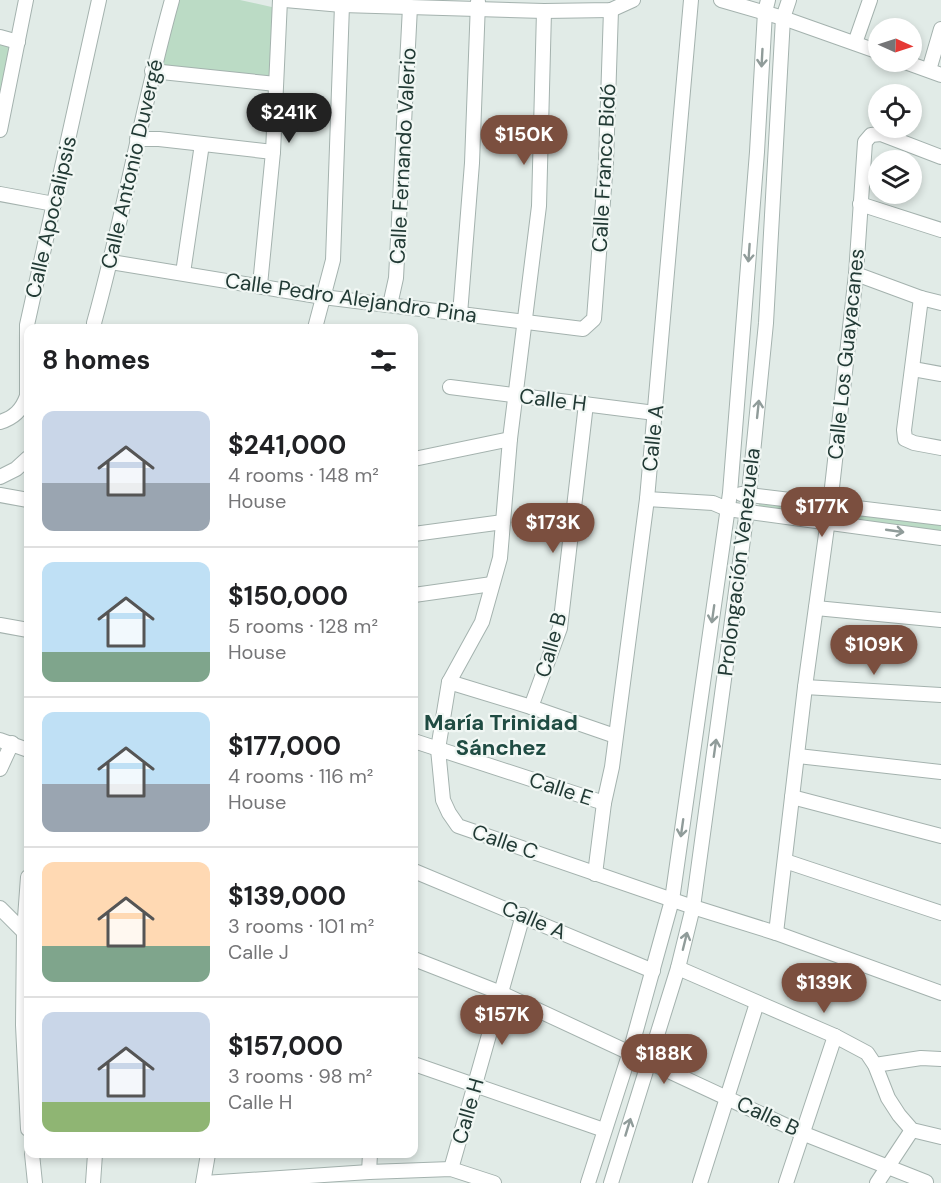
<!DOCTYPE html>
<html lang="en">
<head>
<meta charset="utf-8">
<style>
	:root { --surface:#fff; --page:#f6f6f6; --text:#202124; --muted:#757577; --line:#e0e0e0; --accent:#7b4f3f }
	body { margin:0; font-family:"DM Sans",sans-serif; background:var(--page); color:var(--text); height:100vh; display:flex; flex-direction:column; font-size:22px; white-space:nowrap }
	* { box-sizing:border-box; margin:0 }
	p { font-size:20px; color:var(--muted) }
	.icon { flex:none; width:33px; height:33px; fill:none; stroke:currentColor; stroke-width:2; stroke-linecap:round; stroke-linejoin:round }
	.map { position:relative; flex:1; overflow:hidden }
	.drawer { position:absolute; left:24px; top:324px; width:394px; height:834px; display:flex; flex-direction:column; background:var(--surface); border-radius:12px; box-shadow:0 3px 9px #0003 }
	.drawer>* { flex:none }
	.needle { width:39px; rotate:93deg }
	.fabs { position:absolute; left:868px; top:18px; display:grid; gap:12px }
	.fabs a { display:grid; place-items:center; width:54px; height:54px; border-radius:50%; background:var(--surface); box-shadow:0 3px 9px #0003; font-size:30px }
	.price { position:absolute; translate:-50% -51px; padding:0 14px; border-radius:21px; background:var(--accent); color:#fff; font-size:20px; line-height:39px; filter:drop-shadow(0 2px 3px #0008) }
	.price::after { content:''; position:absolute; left:50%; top:36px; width:18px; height:14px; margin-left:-9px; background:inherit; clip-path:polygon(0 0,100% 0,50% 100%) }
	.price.current { background:#222; color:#fff }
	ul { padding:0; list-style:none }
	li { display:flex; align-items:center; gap:18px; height:150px; padding:0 18px }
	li+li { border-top:2px solid var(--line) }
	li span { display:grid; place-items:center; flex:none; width:168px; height:120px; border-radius:12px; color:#555 }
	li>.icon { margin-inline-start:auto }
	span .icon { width:72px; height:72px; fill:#fffc; stroke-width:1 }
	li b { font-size:26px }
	h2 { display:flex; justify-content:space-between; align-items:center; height:72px; padding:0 18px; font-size:26px }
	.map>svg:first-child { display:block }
	.green { fill:#bbdbc5 }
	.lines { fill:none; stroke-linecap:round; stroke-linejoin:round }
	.minor-casing { stroke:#a4b2ae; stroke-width:16 }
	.minor { stroke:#fff; stroke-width:14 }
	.oneway { stroke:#909c9a }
	.labels { text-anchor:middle; stroke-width:4.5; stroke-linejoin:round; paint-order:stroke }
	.street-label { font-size:21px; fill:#223a35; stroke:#f1f7f4 }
	.neighbourhood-label { font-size:22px; font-weight:bold; fill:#1f4b42; stroke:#f1f7f4 }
</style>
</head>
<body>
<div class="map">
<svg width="941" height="1183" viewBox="0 0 941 1183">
	<rect width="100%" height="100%" fill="#e1ebe7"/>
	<g class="green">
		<path d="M174 0H240L276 8 272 81 157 68Z"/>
		<path d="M0 40 15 44 0 119Z"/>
		<path d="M759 504 941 522V537L756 518Z"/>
	</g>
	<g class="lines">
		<defs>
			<g id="minor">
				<path d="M285 0 342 5 544 11 611 10 633 0"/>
				<path d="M721 0 783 18 879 52"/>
				<path d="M544 11 539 206 510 439 500 558 482 622 449 682 438 749 443 800 449 813 458 826 693 907 776 933 941 993"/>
				<path d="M0 37 18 42"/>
				<path d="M855 43 870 0"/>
				<path d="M905 62 941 75"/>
				<path d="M929 70 941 29"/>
				<path d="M152 71 276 84"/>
				<path d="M0 130 26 0"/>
				<path d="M137 139H159L273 152"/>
				<path d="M0 194 54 204"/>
				<path d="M860 204 941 230"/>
				<path d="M111 262 323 297 583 329 594 319 606 162 611 10"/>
				<path d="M183 273 202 144"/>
				<path d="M856 274 921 298 941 303"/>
				<path d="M260 285 273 152 280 0"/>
				<path d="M921 298 904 430 905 439 914 443 941 448"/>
				<path d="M390 305 396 278 410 7"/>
				<path d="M460 314 472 163 478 2"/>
				<path d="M95 328 94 323C124 216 142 107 172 0"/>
				<path d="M315 328 333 260 342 5"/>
				<path d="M913 369 941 374"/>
				<path d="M450 387 655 413"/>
				<path d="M0 422C14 418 22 410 27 396V325L99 0"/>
				<path d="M414 459 510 439"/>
				<path d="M0 477 16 469 28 458"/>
				<path d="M741 494 941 518"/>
				<path d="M0 495 28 500"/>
				<path d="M647 499 713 503 727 509 941 538"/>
				<path d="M414 534 503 522"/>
				<path d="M414 595 492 584"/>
				<path d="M816 608 941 620"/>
				<path d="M0 625 28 630"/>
				<path d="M449 682 531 707 615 736"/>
				<path d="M805 687 941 695"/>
				<path d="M531 707 560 628 586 404"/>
				<path d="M0 740 28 750"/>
				<path d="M414 741 604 803"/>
				<path d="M798 756 941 772"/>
				<path d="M0 769 12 743"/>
				<path d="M792 797 941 836"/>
				<path d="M785 861 941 913"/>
				<path d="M414 871 653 971"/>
				<path d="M595 874 604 803 612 767 647 499 691 0"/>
				<path d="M28 877 24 932 23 1025 28 1129"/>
				<path d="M0 908 24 932"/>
				<path d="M776 933 805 687 830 505 856 274 865 142 871 135 881 134 941 157"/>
				<path d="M414 959 501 993 802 1133 926 1182"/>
				<path d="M678 968 835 1036 867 1053 875 1065 888 1098 899 1115 912 1130 941 1137"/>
				<path d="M414 1064 604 1130"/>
				<path d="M875 1065 921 1058 941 1059"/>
				<path d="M32 1154 35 1183"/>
				<path d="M451 1169 523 915"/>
				<path d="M369 1172 370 1154"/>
				<path d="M93 1183 95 1154"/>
				<path d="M203 1183 208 1154"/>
				<path d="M204 1183 369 1172 451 1169 494 1183"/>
				<path d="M588 1183 630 1052 672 900 730 493 757 152 765 12 768 0"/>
				<path d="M611 1183 678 968 693 907 748 503 766 323 783 18 789 0"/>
				<path d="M700 1183 757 1003"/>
				<path d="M786 1183 835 1036"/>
				<path d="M877 1183 912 1130"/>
			</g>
		</defs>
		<use href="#minor" class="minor-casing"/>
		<use href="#minor" class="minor"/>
	</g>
	<defs><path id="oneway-shaft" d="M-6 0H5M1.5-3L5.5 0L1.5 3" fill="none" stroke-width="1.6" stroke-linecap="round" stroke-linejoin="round" transform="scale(1.5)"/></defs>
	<g class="oneway">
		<use href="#oneway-shaft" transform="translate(762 58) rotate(93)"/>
		<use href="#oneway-shaft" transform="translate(749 253) rotate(94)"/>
		<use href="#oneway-shaft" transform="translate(758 409) rotate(-84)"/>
		<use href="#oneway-shaft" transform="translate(895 531) rotate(8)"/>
		<use href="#oneway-shaft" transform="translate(713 614) rotate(98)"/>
		<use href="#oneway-shaft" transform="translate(715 748) rotate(-82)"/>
		<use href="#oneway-shaft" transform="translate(682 828) rotate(98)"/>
		<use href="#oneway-shaft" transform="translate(685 941) rotate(-76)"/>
		<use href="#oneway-shaft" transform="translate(628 1127) rotate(-73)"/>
	</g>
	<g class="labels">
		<g class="street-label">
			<text transform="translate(403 156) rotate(-87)" y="7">Calle Fernando Valerio</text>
			<text transform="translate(132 164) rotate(-77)" y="7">Calle Antonio Duvergé</text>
			<text transform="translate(604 168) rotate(-87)" y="7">Calle Franco Bidó</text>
			<text transform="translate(51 217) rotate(-77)" y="7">Calle Apocalipsis</text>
			<text transform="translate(351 298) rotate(8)" y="7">Calle Pedro Alejandro Pina</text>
			<text transform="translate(846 354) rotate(-84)" y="7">Calle Los Guayacanes</text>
			<text transform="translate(553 400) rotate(7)" y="7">Calle H</text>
			<text transform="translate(653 438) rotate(-84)" y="7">Calle A</text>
			<text transform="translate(739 562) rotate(-83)" y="7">Prolongación Venezuela</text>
			<text transform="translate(551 645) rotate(-74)" y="7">Calle B</text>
			<text transform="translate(561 789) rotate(18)" y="7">Calle E</text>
			<text transform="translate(505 842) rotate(19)" y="7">Calle C</text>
			<text transform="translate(534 920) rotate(23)" y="7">Calle A</text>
			<text transform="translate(468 1111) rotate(-74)" y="7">Calle H</text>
			<text transform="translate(768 1116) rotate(25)" y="7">Calle B</text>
		</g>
		<g class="neighbourhood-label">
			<text x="501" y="730">María Trinidad<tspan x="501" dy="25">Sánchez</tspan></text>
		</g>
	</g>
</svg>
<div class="fabs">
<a><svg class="needle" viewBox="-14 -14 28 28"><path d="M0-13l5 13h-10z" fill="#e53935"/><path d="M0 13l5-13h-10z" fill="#757577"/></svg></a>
<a><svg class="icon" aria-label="locate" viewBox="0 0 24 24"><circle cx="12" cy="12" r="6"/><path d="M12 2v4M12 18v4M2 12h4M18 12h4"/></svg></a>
<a><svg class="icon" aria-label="layers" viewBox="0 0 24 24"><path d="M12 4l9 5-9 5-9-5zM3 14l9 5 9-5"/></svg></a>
</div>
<b class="price current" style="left:289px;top:144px">$241K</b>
<b class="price" style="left:524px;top:166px">$150K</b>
<b class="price" style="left:822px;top:538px">$177K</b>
<b class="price" style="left:553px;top:554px">$173K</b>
<b class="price" style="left:874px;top:676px">$109K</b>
<b class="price" style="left:824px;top:1014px">$139K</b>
<b class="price" style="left:502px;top:1046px">$157K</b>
<b class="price" style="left:664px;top:1085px">$188K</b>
<section class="drawer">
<h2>8 homes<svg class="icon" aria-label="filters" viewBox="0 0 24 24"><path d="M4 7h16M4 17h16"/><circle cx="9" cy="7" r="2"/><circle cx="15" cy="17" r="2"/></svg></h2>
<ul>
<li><span style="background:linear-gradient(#c9d6e8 60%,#9aa5b1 0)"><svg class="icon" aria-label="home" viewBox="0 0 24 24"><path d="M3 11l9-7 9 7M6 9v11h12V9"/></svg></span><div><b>$241,000</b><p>4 rooms · 148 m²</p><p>House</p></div></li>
<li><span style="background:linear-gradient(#bfe0f5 75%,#7fa58c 0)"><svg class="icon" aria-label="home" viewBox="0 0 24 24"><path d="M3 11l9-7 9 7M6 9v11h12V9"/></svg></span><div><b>$150,000</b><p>5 rooms · 128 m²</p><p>House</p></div></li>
<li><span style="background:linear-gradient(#bfe0f5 60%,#9aa5b1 0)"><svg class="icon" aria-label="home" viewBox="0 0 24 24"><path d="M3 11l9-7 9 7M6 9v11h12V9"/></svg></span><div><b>$177,000</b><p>4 rooms · 116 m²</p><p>House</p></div></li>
<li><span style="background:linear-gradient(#ffd9b3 70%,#7fa58c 0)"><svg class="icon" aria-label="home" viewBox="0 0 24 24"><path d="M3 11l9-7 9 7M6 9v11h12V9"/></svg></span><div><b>$139,000</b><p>3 rooms · 101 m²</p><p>Calle J</p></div></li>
<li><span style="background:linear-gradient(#c9d6e8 75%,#8fb573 0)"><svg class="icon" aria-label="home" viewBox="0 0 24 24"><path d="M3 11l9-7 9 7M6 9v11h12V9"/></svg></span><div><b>$157,000</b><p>3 rooms · 98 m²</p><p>Calle H</p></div></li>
</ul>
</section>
</div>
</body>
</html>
